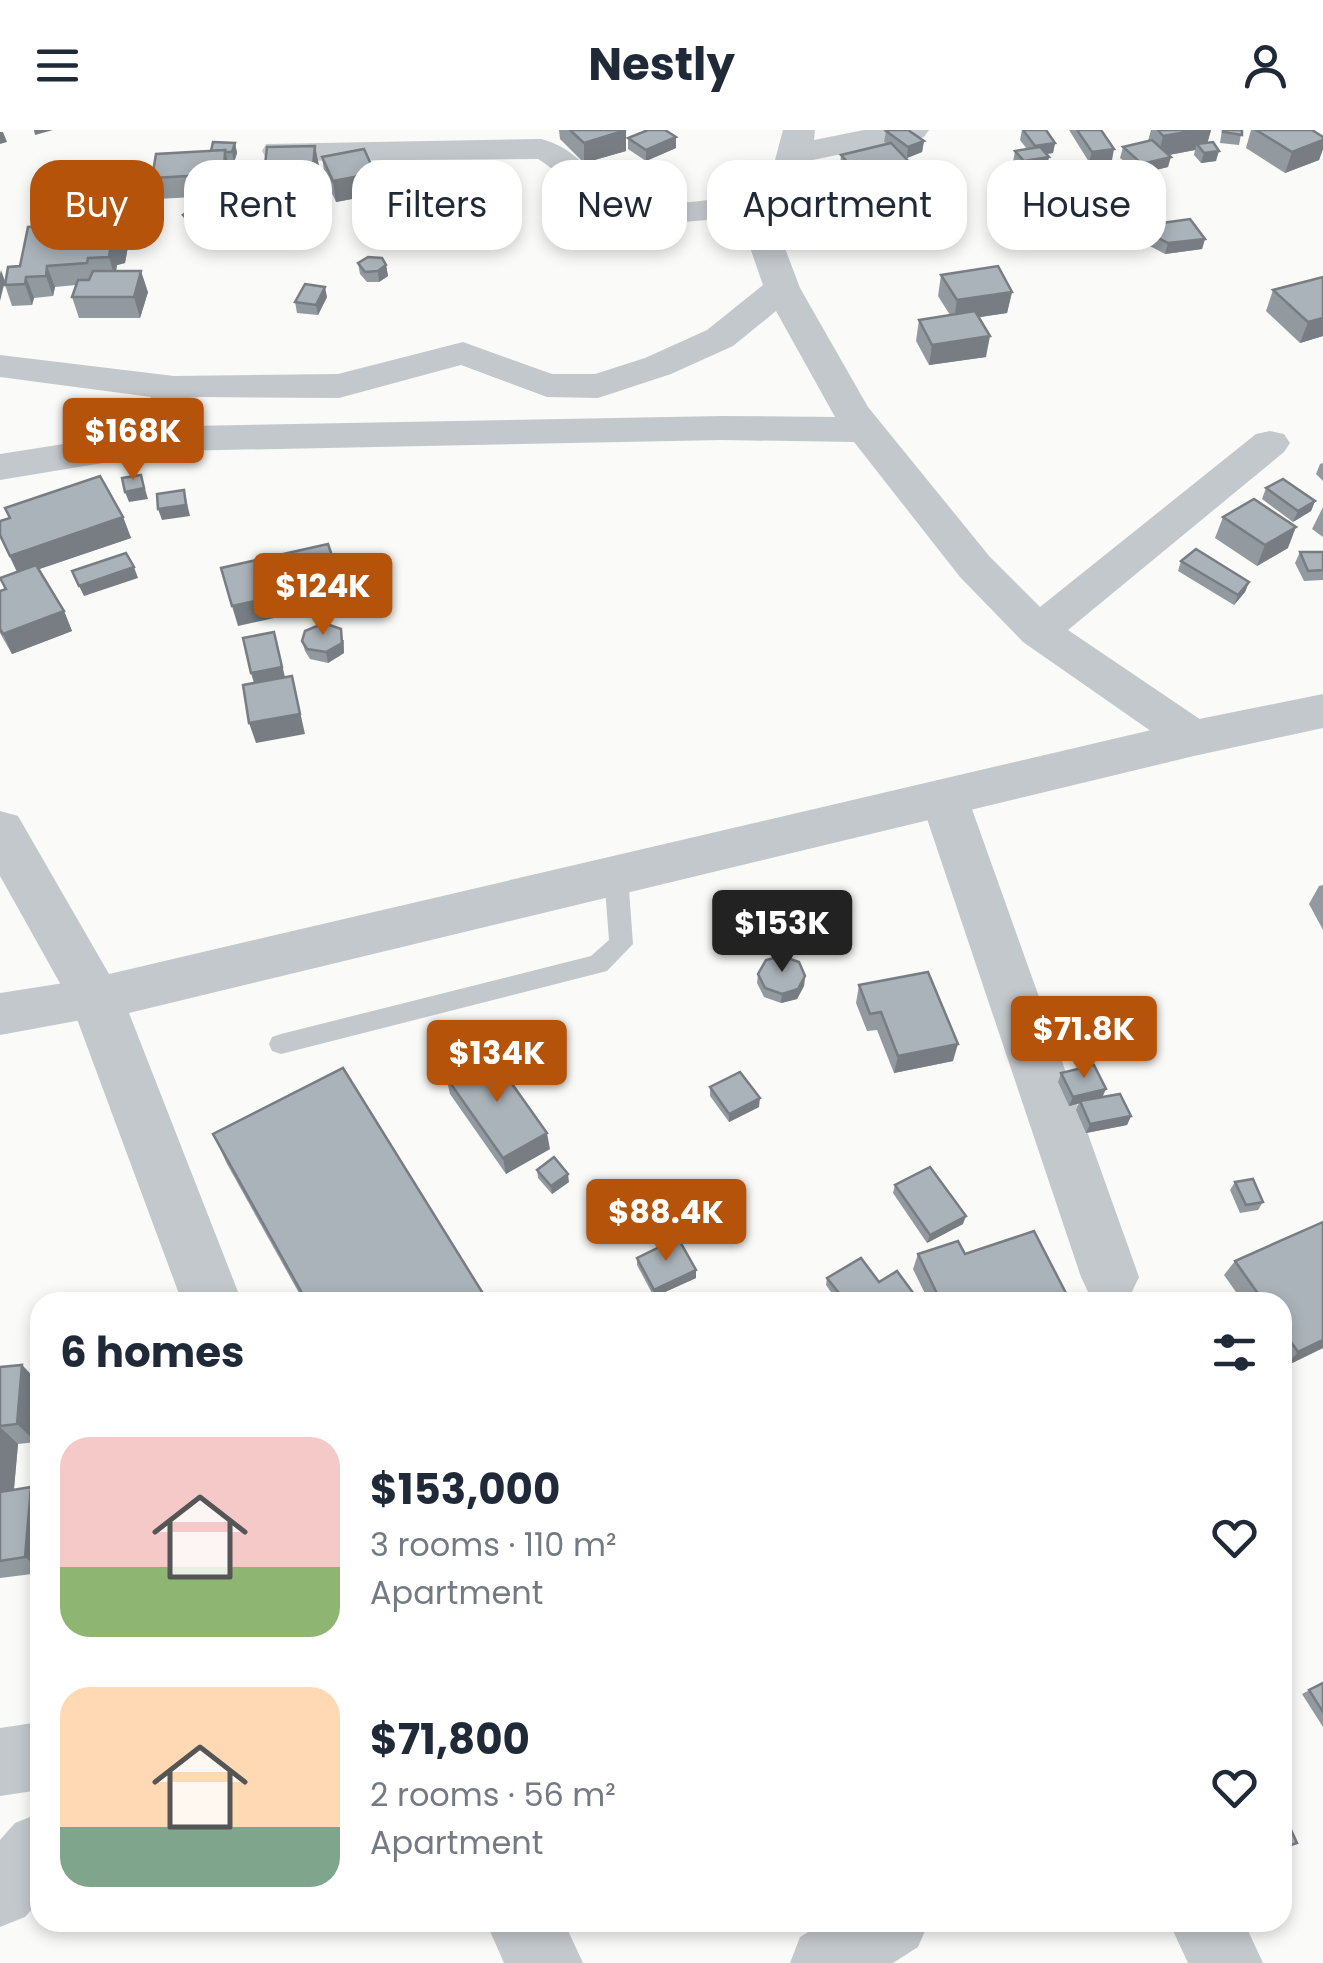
<!DOCTYPE html>
<html lang="en">
<head>
<meta charset="utf-8">
<style>
	:root { --surface:#fff; --page:#f6f6f7; --text:#1f2937; --muted:#747a83; --accent:#b45309 }
	body { margin:0; font-family:Poppins,sans-serif; background:var(--page); color:var(--text); height:100vh; display:flex; flex-direction:column; font-size:38px; white-space:nowrap }
	* { box-sizing:border-box; margin:0 }
	p { font-size:32px; color:var(--muted) }
	.icon { flex:none; width:55px; height:55px; fill:none; stroke:currentColor; stroke-width:2; stroke-linecap:round; stroke-linejoin:round }
	.map { position:relative; flex:1; overflow:hidden }
	.drawer { position:absolute; left:30px; top:1162px; width:1262px; height:640px; display:flex; flex-direction:column; background:var(--surface); border-radius:30px; box-shadow:0 5px 15px #0003 }
	.drawer>* { flex:none }
	.top-card { position:absolute; left:30px; top:30px; width:1265px; height:90px; display:flex; gap:20px }
	.price { position:absolute; translate:-50% -85px; padding:0 22px; border-radius:10px; background:var(--accent); color:#fff; font-size:32px; line-height:65px; filter:drop-shadow(0 2px 5px #0008) }
	.price::after { content:''; position:absolute; left:50%; top:60px; width:30px; height:22px; margin-left:-15px; background:inherit; clip-path:polygon(0 0,100% 0,50% 100%) }
	.price.active { background:#222; color:#fff }
	ul { padding:0; list-style:none }
	li { display:flex; align-items:center; gap:30px; height:250px; padding:0 30px }
	li span { display:grid; place-items:center; flex:none; width:280px; height:200px; border-radius:30px; color:#555 }
	li>.icon { margin-inline-start:auto }
	span .icon { width:120px; height:120px; fill:#fffc; stroke-width:1 }
	li b { font-size:42px }
	h2 { display:flex; justify-content:space-between; align-items:center; height:120px; padding:0 30px; font-size:42px }
	.chip { padding:0 35px; border-radius:30px; background:var(--surface); box-shadow:0 5px 15px #0003; font-size:35px; line-height:90px }
	.chip.active { background:var(--accent); color:#fff }
	header { display:flex; justify-content:space-between; align-items:center; height:130px; padding:0 30px; background:var(--surface); font-size:45px; font-weight:700 }
	.map>svg:first-child { display:block }
	.lines { fill:none; stroke-linecap:round; stroke-linejoin:round }
	.service { fill:#c3c8cc; fill-rule:evenodd }
	.minor { fill:#c3c8cc; fill-rule:evenodd }
	.tertiary { fill:#c3c8cc; fill-rule:evenodd }
	.wall { fill:#929a9f }
	.shaded-wall { fill:#777d82 }
	.building { fill:#aab3b9; stroke:#777d82; stroke-width:2.5 }
</style>
</head>
<body>
<header><svg class="icon" aria-label="menu" viewBox="0 0 24 24"><path d="M4 6h16M4 12h16M4 18h16"/></svg>Nestly<svg class="icon" aria-label="person" viewBox="0 0 24 24"><circle cx="12" cy="8" r="4"/><path d="M4 21q1-7 8-7t8 7"/></svg></header>
<div class="map">
<svg width="1323" height="1833" viewBox="0 0 1323 1833">
	<rect width="100%" height="100%" fill="#fafaf8"/>
	<g class="lines">
		<path class="service" d="M616 737 628 746 633 814 607 841 281 924 272 921 269 914 272 907 281 904 591 826 609 810 604 746Z"/>
		<g class="minor">
			<path d="M783 0H815L814 10 864 0H929L924 7 808 31 790 52 763 67 759 77 780 105 800 158 868 277 990 427 1040 477 1256 304 1270 301 1284 304 1290 313 1284 322 1068 500 1210 596 1217 608 1210 620 1194 625 1178 620 1023 512 960 447 854 312 722 310 175 321 0 350V324L153 300 147 275 151 267 0 247V225L174 246 338 244 463 212 552 244H595L645 228 707 200 763 155 746 106 733 88C685 91 627 103 586 71 569 57 557 40 538 29L278 31 266 28 262 21 266 14 541 9C574 17 586 40 612 58 645 82 691 71 728 68L736 54 775 30ZM776 181 835 287 722 286 191 296 185 275 189 268 200 267 339 268 461 235 547 267 598 268 671 244 733 216Z"/>
			<path d="M944 650 961 655 968 668 1139 1147 1130 1166 1112 1172 1090 1166 1081 1147 920 668 927 655Z"/>
			<path d="M96 848 114 854 122 869 114 884 0 905V863Z"/>
			<path d="M40 1592V1660L0 1666V1598Z"/>
			<path d="M40 1683V1770L25 1787 0 1797V1710L15 1693Z"/>
			<path d="M825 1792H929L918 1817 893 1833H790L800 1807Z"/>
			<path d="M1169 1792H1244L1263 1833H1188Z"/>
		</g>
		<g class="tertiary">
			<path d="M1323 564V598L1194 626 129 883 242 1172H182L71 873 0 746V681L18 686 109 844 1194 590Z"/>
			<path d="M486 1792H564L583 1833H504Z"/>
		</g>
	</g>
	<g class="wall">
		<path d="M559 0H625L626 21 584 33 560 9Z"/>
		<path d="M1022 0 1055 13 1053 23 1046 24 1047 37 1022 42 1013 32 1015 21 1027 19 1020 10Z"/>
		<path d="M1069 0H1101L1112 30 1089 32Z"/>
		<path d="M1151 0H1211L1207 13 1216 31 1201 33 1194 25 1195 20 1169 25 1168 37 1139 44 1120 28 1123 17 1148 11Z"/>
		<path d="M1222 0H1242L1239 15 1220 13Z"/>
		<path d="M1251 0H1312L1323 7V19L1319 30 1285 43 1246 18Z"/>
		<path d="M886 1 924 11 922 22 907 28 901 23 915 38 912 58 862 71 839 46 841 25 888 14 884 12Z"/>
		<path d="M676 7V18L646 31 628 19V8Z"/>
		<path d="M235 13 237 23 234 32H228L230 41 228 65 158 69 152 48 211 21Z"/>
		<path d="M315 16 319 36 316 66H302L305 103 275 105 273 94 274 64 272 55H269L265 35Z"/>
		<path d="M322 27 375 43 378 64 336 72 325 48Z"/>
		<path d="M1068 42 1090 50 1088 60 1069 61 1066 53Z"/>
		<path d="M1023 44 1055 58 1032 64 1021 55Z"/>
		<path d="M765 48 795 70 773 73 765 59Z"/>
		<path d="M381 54 432 58 433 69 393 79 383 65Z"/>
		<path d="M918 56 952 75 929 80 917 66Z"/>
		<path d="M267 62 265 77 231 79 229 68Z"/>
		<path d="M1109 74 1159 86 1157 94 1205 109 1202 119 1165 124 1146 114 1149 103 1152 98 1121 103 1106 84Z"/>
		<path d="M210 84 213 95 205 101 192 102 186 96 183 85Z"/>
		<path d="M123 90 129 111 125 133 117 135 116 141 148 162 140 188H79L72 167 76 155 55 157 53 166 34 168 32 175 12 176 5 155 20 136 58 107H70Z"/>
		<path d="M848 101 884 105 880 117 847 112Z"/>
		<path d="M358 133 386 135 388 146 379 152H367L360 144Z"/>
		<path d="M941 145 1012 162 1007 183 979 187 986 227 929 235 916 211 919 190 950 185 938 166Z"/>
		<path d="M1323 147V206L1300 213 1266 181 1273 160Z"/>
		<path d="M327 167 318 185 297 183 295 172Z"/>
		<path d="M1323 333V351L1316 344 1320 334Z"/>
		<path d="M1266 358 1315 371 1311 381 1293 392 1262 369Z"/>
		<path d="M1323 377V407L1312 399Z"/>
		<path d="M5 378 123 387 131 408 39 439 64 481 72 501 12 524 0 503V461L5 460 0 448 17 442 0 407V391L9 388Z"/>
		<path d="M1223 387 1288 418 1257 436 1215 408Z"/>
		<path d="M1300 422H1323V450L1304 451 1295 433Z"/>
		<path d="M1181 431 1249 452 1245 462 1234 475 1178 441Z"/>
		<path d="M344 510V523L328 533 310 529 305 521 302 511Z"/>
		<path d="M1323 755V800L1309 774 1319 756Z"/>
		<path d="M758 844 805 846 804 856 797 869 781 873 764 867 757 853Z"/>
		<path d="M859 855 953 931 894 943 877 900 867 901 856 873Z"/>
		<path d="M1061 943 1131 986 1127 995 1086 1003 1076 980 1079 973 1069 976 1058 952Z"/>
		<path d="M446 947 550 1019 506 1044 450 964Z"/>
		<path d="M710 957 759 977 729 992 710 966Z"/>
		<path d="M213 1004 487 1170V1172H304L227 1034Z"/>
		<path d="M537 1040 569 1052 552 1064 538 1048Z"/>
		<path d="M1235 1052 1263 1072 1258 1080 1240 1083 1230 1060Z"/>
		<path d="M895 1055 963 1094 927 1113 893 1063Z"/>
		<path d="M1323 1092V1218L1286 1236 1282 1231V1172H1243L1224 1145 1235 1131Z"/>
		<path d="M918 1124H965L1068 1172H929L913 1139Z"/>
		<path d="M637 1128 696 1148 654 1167 637 1135Z"/>
		<path d="M827 1148 879 1152 912 1171 838 1172 826 1155Z"/>
		<path d="M22 1235 40 1254 36 1312 18 1314 14 1360 31 1357 40 1365V1443L0 1448V1237Z"/>
		<path d="M1323 1553V1597L1302 1564Z"/>
	</g>
	<g class="shaded-wall">
		<path d="M34 0H53L35 5Z"/>
		<path d="M626 0V21L584 33V13Z"/>
		<path d="M1198 0H1211L1206 18 1197 14 1195 20 1158 27 1163 6Z"/>
		<path d="M0 2H3L7 12 0 14Z"/>
		<path d="M676 7V18L646 31V20Z"/>
		<path d="M1323 10V19L1319 30 1285 43 1292 22Z"/>
		<path d="M924 11 922 22 907 28 908 17Z"/>
		<path d="M235 13 237 23 234 32 232 22Z"/>
		<path d="M1055 13 1053 23 1033 26 1035 16Z"/>
		<path d="M315 16 319 36 316 66 312 45Z"/>
		<path d="M1114 19 1112 30 1089 32 1092 22Z"/>
		<path d="M225 20 230 41 228 65 224 44Z"/>
		<path d="M1219 21 1216 31 1201 33 1204 23Z"/>
		<path d="M1049 27 1047 37 1022 42 1024 31Z"/>
		<path d="M1171 27 1168 37 1139 44 1142 34Z"/>
		<path d="M915 38 912 58 862 71 864 50Z"/>
		<path d="M375 43 378 64 336 72 333 51Z"/>
		<path d="M1057 47 1055 58 1032 64 1034 53Z"/>
		<path d="M265 52 267 62 265 77 263 66Z"/>
		<path d="M432 58 433 69 393 79 392 68Z"/>
		<path d="M796 59 795 70 773 73 774 63Z"/>
		<path d="M954 65 952 75 929 80 930 70Z"/>
		<path d="M210 84 213 95 205 101 202 91Z"/>
		<path d="M1159 86 1156 97 1121 103 1124 92Z"/>
		<path d="M123 90 129 111 125 133 117 135 115 148 109 127 111 114Z"/>
		<path d="M1205 109 1202 119 1165 124 1168 113Z"/>
		<path d="M386 135 388 146 379 152 378 141Z"/>
		<path d="M47 136 55 157 53 166 46 146Z"/>
		<path d="M1 140 5 151 0 171V144Z"/>
		<path d="M141 141 148 162 140 188 134 167Z"/>
		<path d="M26 147 34 168 32 175 25 154Z"/>
		<path d="M325 157 327 167 318 185 316 175Z"/>
		<path d="M1012 162 1007 183 954 191 957 170Z"/>
		<path d="M1323 188V206L1300 213 1308 192Z"/>
		<path d="M990 206 986 227 929 235 932 215Z"/>
		<path d="M141 345 148 369 129 372 125 362Z"/>
		<path d="M184 360 190 386 162 390 158 379Z"/>
		<path d="M1315 371 1311 381 1293 392 1298 381Z"/>
		<path d="M123 387 131 408 19 446 10 426Z"/>
		<path d="M1296 397 1288 418 1257 436 1265 415Z"/>
		<path d="M134 437 138 448 84 466 79 456Z"/>
		<path d="M341 452 345 472 238 496 232 476Z"/>
		<path d="M1249 452 1245 462 1234 475 1238 465Z"/>
		<path d="M64 481 72 501 12 524 3 504Z"/>
		<path d="M341 499 344 523 328 533 326 522Z"/>
		<path d="M274 502 285 547 254 553 251 543Z"/>
		<path d="M292 546 305 604 256 613 249 593Z"/>
		<path d="M805 846 804 856 797 869 781 873 782 864Z"/>
		<path d="M958 914 953 931 894 943 898 926Z"/>
		<path d="M1106 959 1102 968 1069 976 1073 967Z"/>
		<path d="M760 968 759 977 729 992V984Z"/>
		<path d="M1131 986 1127 995 1086 1003 1090 994Z"/>
		<path d="M547 1003 550 1019 506 1044 503 1028Z"/>
		<path d="M568 1044 569 1052 552 1064 551 1056Z"/>
		<path d="M966 1086 963 1094 927 1113 930 1105Z"/>
		<path d="M696 1140V1148L654 1167V1160Z"/>
		<path d="M914 1164 910 1172H900Z"/>
		<path d="M1323 1210V1218L1286 1236 1298 1222Z"/>
		<path d="M22 1235 40 1254 36 1312 17 1294Z"/>
		<path d="M0 1297 18 1314 12 1379 0 1369Z"/>
		<path d="M31 1357 40 1365V1439L25 1427Z"/>
	</g>
	<g class="building">
		<path d="M570 0H626L584 13Z"/>
		<path d="M648 0H665L676 7 646 20 628 8Z"/>
		<path d="M889 0H908L924 11 908 17 886 1Z"/>
		<path d="M1023 0H1046L1055 13 1035 16Z"/>
		<path d="M1077 0H1101L1114 19 1092 22Z"/>
		<path d="M1158 0H1198L1163 6Z"/>
		<path d="M1223 0H1242V5L1223 2Z"/>
		<path d="M1256 0H1312L1323 7V10L1292 22Z"/>
		<path d="M1152 10 1171 27 1142 34 1123 17Z"/>
		<path d="M213 12 235 13 232 22H225V20L211 21Z"/>
		<path d="M1213 12 1219 21 1204 23 1197 14Z"/>
		<path d="M891 13 915 38 864 50 841 25Z"/>
		<path d="M315 16 312 45 271 47 272 34 265 35 267 17Z"/>
		<path d="M1040 17 1049 27 1024 31 1015 21Z"/>
		<path d="M364 19 375 43 333 51 322 27Z"/>
		<path d="M225 20 224 44 152 48 156 24Z"/>
		<path d="M1047 38 1057 47 1034 53 1023 44Z"/>
		<path d="M1087 41 1090 50 1071 51 1068 42Z"/>
		<path d="M421 44 432 58 392 68 381 54Z"/>
		<path d="M787 45 796 59 774 63 765 48Z"/>
		<path d="M942 51 954 65 930 70 918 56Z"/>
		<path d="M265 52 263 66 229 68 231 53Z"/>
		<path d="M301 61 303 92 273 94 272 64Z"/>
		<path d="M1143 68 1159 86 1124 92 1109 74Z"/>
		<path d="M194 77 206 78 210 84 202 91H189L183 85Z"/>
		<path d="M853 89 886 95 881 106 848 101Z"/>
		<path d="M1190 89 1205 109 1168 113 1149 103 1155 94Z"/>
		<path d="M123 90 119 112 111 114 109 127 88 128 87 133 47 136 46 146 26 147 25 154 5 155 8 137 20 136 28 97 54 95 52 108 70 107 72 93Z"/>
		<path d="M368 127 382 128 386 135 378 141 365 142 358 133Z"/>
		<path d="M998 136 1012 162 957 170 941 145Z"/>
		<path d="M93 141H141L134 167H72L78 150H89Z"/>
		<path d="M1323 147V188L1308 192 1273 160Z"/>
		<path d="M305 154 325 157 316 175 295 172Z"/>
		<path d="M975 181 990 206 932 215 919 190Z"/>
		<path d="M141 345 144 358 125 362 122 348Z"/>
		<path d="M100 346 123 387 10 426 0 405V391L10 388 5 378Z"/>
		<path d="M1283 349 1315 371 1298 381 1266 358Z"/>
		<path d="M184 360 186 375 158 379 157 364Z"/>
		<path d="M1254 369 1296 397 1265 415 1223 387Z"/>
		<path d="M328 414 341 452 232 476 221 438Z"/>
		<path d="M1196 419 1249 452 1238 465 1181 431Z"/>
		<path d="M1300 422H1323V440L1308 441Z"/>
		<path d="M126 423 134 437 79 456 72 441Z"/>
		<path d="M36 435 64 481 3 504 0 499V461L6 459 0 448Z"/>
		<path d="M324 493 341 499 342 513 326 522 307 519 302 511 305 501Z"/>
		<path d="M274 502 282 537 251 543 243 508Z"/>
		<path d="M292 546 300 584 249 593 243 555Z"/>
		<path d="M782 826 799 832 805 846 798 859 782 864 765 858 758 844 766 830Z"/>
		<path d="M928 842 958 914 898 926 881 882 870 884 859 855Z"/>
		<path d="M490 923 547 1003 503 1028 446 947Z"/>
		<path d="M1094 935 1106 959 1073 967 1061 943Z"/>
		<path d="M343 938 487 1170 482 1172H307L213 1004Z"/>
		<path d="M740 942 760 968 729 984 710 957Z"/>
		<path d="M1120 964 1131 986 1090 994 1080 971Z"/>
		<path d="M554 1027 568 1044 551 1056 537 1040Z"/>
		<path d="M930 1037 966 1086 930 1105 895 1055Z"/>
		<path d="M1253 1049 1263 1072 1246 1075 1235 1052Z"/>
		<path d="M1323 1092V1210L1298 1222 1282 1199V1172H1264L1235 1131Z"/>
		<path d="M1034 1101 1069 1169 1060 1172H941L918 1124 958 1111 965 1124Z"/>
		<path d="M678 1108 696 1140 654 1160 637 1128Z"/>
		<path d="M861 1128 879 1152 897 1141 914 1164 900 1172H846L827 1148Z"/>
		<path d="M22 1235 17 1294 0 1296V1237Z"/>
		<path d="M31 1357 25 1427 0 1431V1362Z"/>
		<path d="M1323 1553V1582L1309 1560Z"/>
		<path d="M1282 1680 1297 1713 1282 1718Z"/>
	</g>
</svg>
<b class="price" style="left:133px;top:353px">$168K</b>
<b class="price" style="left:323px;top:508px">$124K</b>
<b class="price active" style="left:782px;top:845px">$153K</b>
<b class="price" style="left:1084px;top:951px">$71.8K</b>
<b class="price" style="left:497px;top:975px">$134K</b>
<b class="price" style="left:666px;top:1134px">$88.4K</b>
<div class="top-card">
<a class="chip active">Buy</a>
<a class="chip">Rent</a>
<a class="chip">Filters</a>
<a class="chip">New</a>
<a class="chip">Apartment</a>
<a class="chip">House</a>
</div>
<section class="drawer">
<h2>6 homes<svg class="icon" aria-label="filters" viewBox="0 0 24 24"><path d="M4 7h16M4 17h16"/><circle cx="9" cy="7" r="2"/><circle cx="15" cy="17" r="2"/></svg></h2>
<ul>
<li><span style="background:linear-gradient(#f6c9c9 65%,#8fb573 0)"><svg class="icon" aria-label="home" viewBox="0 0 24 24"><path d="M3 11l9-7 9 7M6 9v11h12V9"/></svg></span><div><b>$153,000</b><p>3 rooms · 110 m²</p><p>Apartment</p></div><svg class="icon" aria-label="heart" viewBox="0 0 24 24"><path d="M12 20l-8-8c-3-5 5-10 8-4 3-6 11-1 8 4z"/></svg></li>
<li><span style="background:linear-gradient(#ffd9b3 70%,#7fa58c 0)"><svg class="icon" aria-label="home" viewBox="0 0 24 24"><path d="M3 11l9-7 9 7M6 9v11h12V9"/></svg></span><div><b>$71,800</b><p>2 rooms · 56 m²</p><p>Apartment</p></div><svg class="icon" aria-label="heart" viewBox="0 0 24 24"><path d="M12 20l-8-8c-3-5 5-10 8-4 3-6 11-1 8 4z"/></svg></li>
</ul>
</section>
</div>
</body>
</html>
